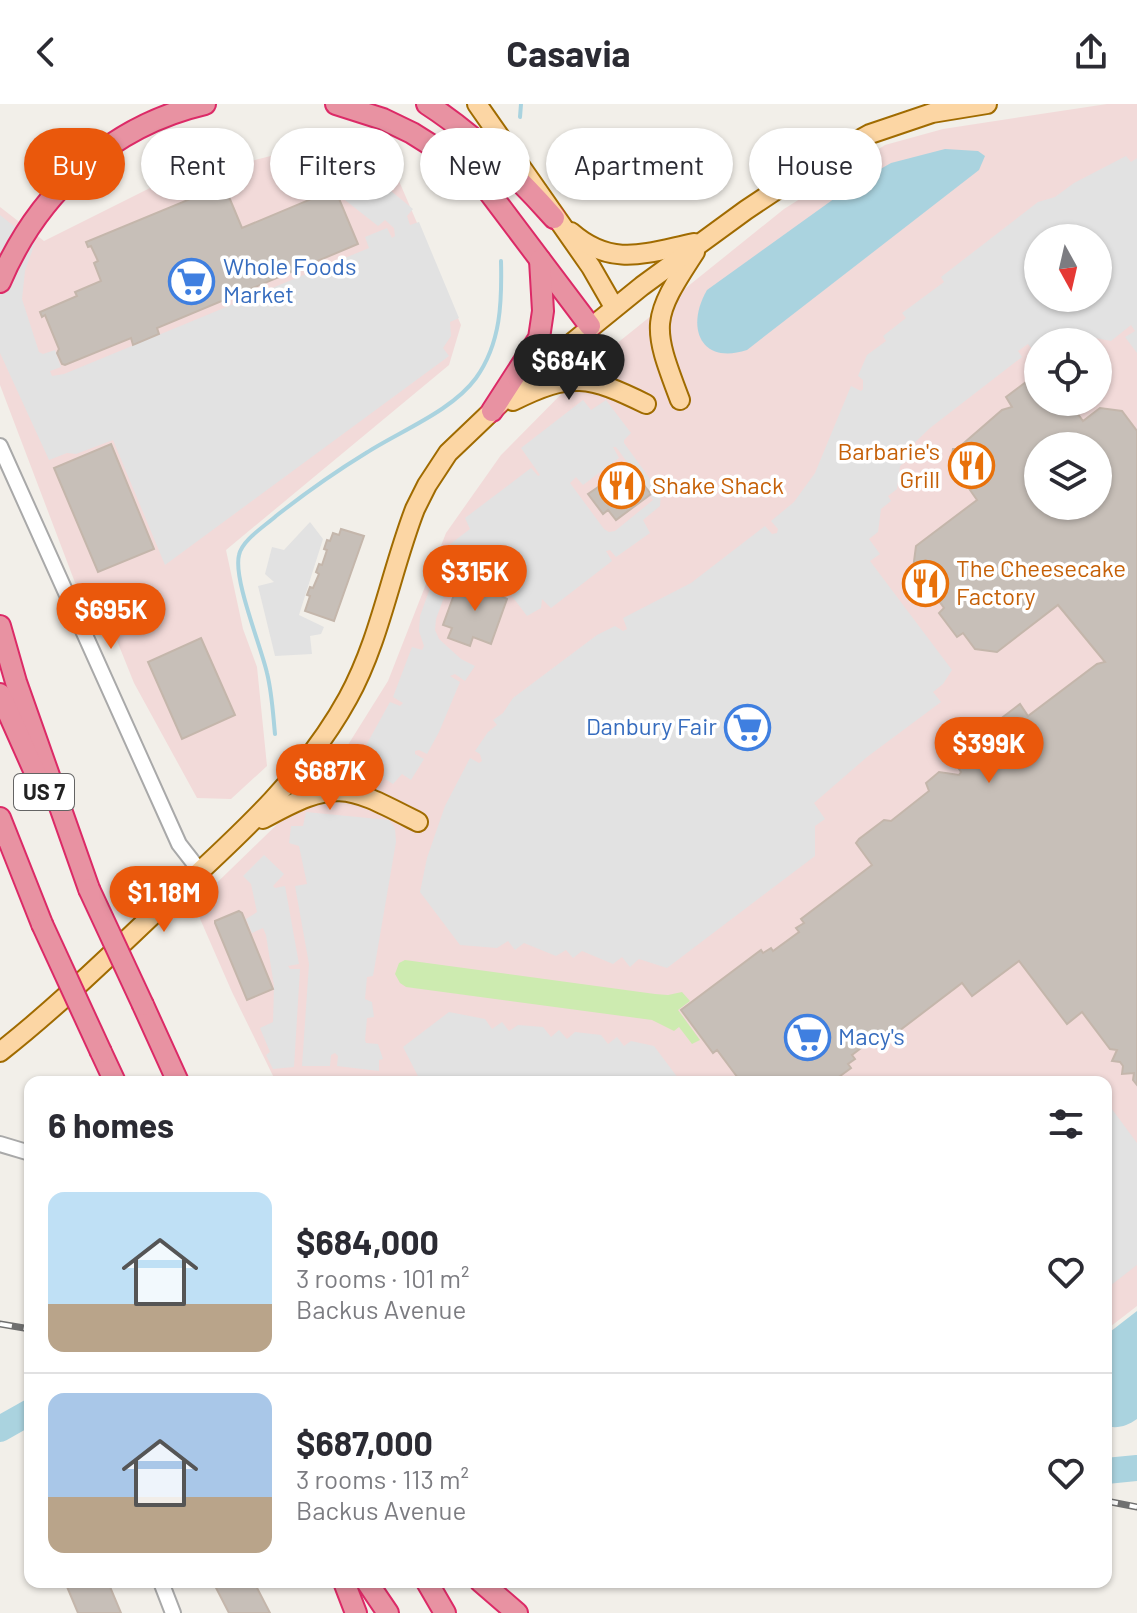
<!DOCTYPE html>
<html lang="en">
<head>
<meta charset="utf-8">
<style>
	:root { --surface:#fff; --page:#f7f7f7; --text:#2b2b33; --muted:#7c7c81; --line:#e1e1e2; --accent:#ea580c }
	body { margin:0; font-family:Barlow,sans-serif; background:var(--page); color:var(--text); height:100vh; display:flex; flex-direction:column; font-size:30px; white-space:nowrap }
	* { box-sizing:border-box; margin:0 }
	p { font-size:26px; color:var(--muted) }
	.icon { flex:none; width:44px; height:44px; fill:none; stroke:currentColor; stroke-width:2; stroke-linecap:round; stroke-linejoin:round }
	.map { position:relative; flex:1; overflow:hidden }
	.side { position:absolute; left:24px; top:972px; width:1088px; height:512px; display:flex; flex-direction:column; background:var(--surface); border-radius:16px; box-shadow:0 2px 6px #0004 }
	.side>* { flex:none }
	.top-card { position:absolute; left:24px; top:24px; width:1090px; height:72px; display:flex; gap:16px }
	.needle { width:52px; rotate:172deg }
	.buttons { position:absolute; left:1024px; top:120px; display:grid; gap:16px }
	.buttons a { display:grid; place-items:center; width:88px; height:88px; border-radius:50%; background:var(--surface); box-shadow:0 2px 6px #0004; font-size:40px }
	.price { position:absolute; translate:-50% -68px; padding:0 18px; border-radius:28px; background:var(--accent); color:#fff; font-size:26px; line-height:52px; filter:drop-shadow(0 2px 4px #0008) }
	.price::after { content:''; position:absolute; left:50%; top:48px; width:24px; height:18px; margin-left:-12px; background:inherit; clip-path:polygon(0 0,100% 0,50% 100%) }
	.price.on { background:#222; color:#fff }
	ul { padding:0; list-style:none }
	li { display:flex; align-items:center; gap:24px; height:200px; padding:0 24px }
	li+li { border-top:2px solid var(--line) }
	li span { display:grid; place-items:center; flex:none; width:224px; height:160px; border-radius:16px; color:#555 }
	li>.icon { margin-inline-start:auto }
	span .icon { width:96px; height:96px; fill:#fffc; stroke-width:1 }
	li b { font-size:34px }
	h2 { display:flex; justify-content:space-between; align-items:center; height:96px; padding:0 24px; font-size:34px }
	.pill { padding:0 28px; border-radius:36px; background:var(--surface); box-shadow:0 2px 6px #0004; font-size:28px; line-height:72px }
	.pill.on { background:var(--accent); color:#fff }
	header { display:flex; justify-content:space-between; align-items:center; height:104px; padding:0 24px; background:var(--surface); font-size:36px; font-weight:700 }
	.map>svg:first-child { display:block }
	.commercial { fill:#f2dad9; fill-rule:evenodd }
	.grass { fill:#cdebb0 }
	.parking { fill:#e2e2e2; fill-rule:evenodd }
	.water { fill:#aad3df }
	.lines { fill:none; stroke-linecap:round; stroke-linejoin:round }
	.stream { stroke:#aad3df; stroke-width:4 }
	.river { stroke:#aad3df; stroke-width:26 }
	.building { fill:#c7bfb8; stroke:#c4b6ab; stroke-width:2; fill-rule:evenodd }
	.minor-casing { stroke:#a9a9a9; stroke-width:18 }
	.major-casing { stroke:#a06b00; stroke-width:22 }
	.highway-casing { stroke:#dc2a67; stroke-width:24 }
	.minor { stroke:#fff; stroke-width:14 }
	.major { stroke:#fcd6a4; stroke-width:18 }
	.highway { stroke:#e892a2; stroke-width:20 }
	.rail-casing { stroke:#707070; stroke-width:7 }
	.rail { stroke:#fff; stroke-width:4; stroke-dasharray:12; stroke-linecap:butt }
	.highway-bridge-casing { stroke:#dc2a67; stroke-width:24; stroke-linecap:butt }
	.highway-bridge { stroke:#e892a2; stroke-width:20 }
	.labels { text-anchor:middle; stroke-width:7; stroke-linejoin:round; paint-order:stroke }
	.shield { fill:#fff; stroke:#646464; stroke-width:2 }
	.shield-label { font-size:22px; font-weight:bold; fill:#222 }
	.shop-label { font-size:24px; fill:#366cbe; stroke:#fff; text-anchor:start }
	.food-label { font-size:24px; fill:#c56008; stroke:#fff; text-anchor:start }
</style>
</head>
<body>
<header><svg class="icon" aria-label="back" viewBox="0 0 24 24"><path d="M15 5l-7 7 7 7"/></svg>Casavia<svg class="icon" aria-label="share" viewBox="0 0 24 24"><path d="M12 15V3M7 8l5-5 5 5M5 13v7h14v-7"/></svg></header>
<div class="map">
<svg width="1137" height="1509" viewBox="0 0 1137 1509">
	<rect width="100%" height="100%" fill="#f2efe9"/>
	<g class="commercial">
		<path d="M1107 0H1137V1202L1106 1226V978H276L232 888 194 801 331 668 388 577 446 429 501 351 590 261 784 105 885 41 943 25ZM1038 134H1098V194H1038ZM1038 238H1098V298H1038ZM1038 342H1098V402H1038Z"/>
		<path d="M294 46 399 77 461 221 449 261 226 446 243 525 257 563 267 662 231 695 197 694 134 579 99 492 82 497 0 281V103L44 137 156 81Z"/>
	</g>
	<path class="grass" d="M405 856 655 890 668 891 682 888 690 897 678 906 700 936 692 940 679 923 674 927 652 916 406 883 400 879 395 870 399 859Z"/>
	<g class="parking">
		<path d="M1126 52 1131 58 1137 54V249L1125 233 1135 227 1131 221 1111 237 1090 233 1077 238 1071 231 1062 238H1038L1032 245 1028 240 1018 247 1022 253 930 324 905 348 910 354 900 362 897 385 888 392 891 397 881 405 878 428 869 435 880 450 870 457 952 566 943 580 933 588 941 598 867 653 814 699 825 715 815 722V752L667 864 639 855 630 863 622 853 613 860 582 847 573 854 566 846 556 852 524 839 515 846 508 837 497 844 460 841 420 788 427 754 445 702 470 654 479 659 482 657 480 650 475 647 488 628 497 621 493 616 503 609 513 594 597 531 615 522 623 527 627 525 623 514 691 479 765 422 772 430 777 429 778 425 771 417 794 398 815 369 851 282 861 287 863 285V276L858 272 867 251 886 237 883 232 906 214 902 209 944 178 941 173 1038 98 1055 93 1074 79ZM1038 134H1098V194H1038Z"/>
		<path d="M380 78 413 105 407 112 410 121 419 118 459 214 450 218 451 232 443 244 449 252 165 461 113 336 76 350 67 349 49 356 0 249V111L35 139 25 167 22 195 39 248 43 250 55 246 61 263 50 267 52 272 64 270 369 144 365 133 387 124 392 134 395 132 394 124 385 116 378 122 345 96 351 89 374 86Z"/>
		<path d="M583 296 591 306 606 296 631 329 624 336V339L661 390 660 402 643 416 650 429 616 453 610 446 606 447 612 457 551 504 542 495 541 504 527 512 493 467H487L485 475 460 466 463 457 458 455 436 515 435 526 439 535 461 555 475 562 465 577 455 570 450 572 460 578 439 628 427 650 419 646 415 647V650L424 655 411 676 402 670 393 680 368 664 374 652 364 645 390 598 400 602 403 599 393 593 412 543 422 546 424 542 419 527 420 512 442 451 449 441 470 425 465 414 531 364 538 372 540 371 521 344ZM613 343H616L636 370 639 368 642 372 639 375 653 396 615 427 609 428 604 425 570 379 576 373 583 381 619 354Z"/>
		<path d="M310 418 323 435 299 511 324 523 321 530 310 532 312 550 275 552 258 482 274 478 265 470 272 443 284 446Z"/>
		<path d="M306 708 389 716 395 724 396 738 373 872 367 873 365 895 372 898 374 913 367 914 365 936 366 939 378 940 383 955 379 956V967L337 962 338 952 335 949 331 951 330 962H302L309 860 295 782 307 780 299 742 289 739 291 722H303Z"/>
		<path d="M264 751 284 770 273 782 275 784 285 782 299 860 288 862 290 865H300L294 963 283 964 273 965 266 951 270 948 260 924 273 918 274 882 266 831 263 824 252 829 246 815 257 808 251 780 243 772Z"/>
		<path d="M449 908 485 915 492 925 502 918 509 927 518 921 543 923 551 933 559 926 567 935 575 928 601 931 608 940 617 933 624 942 631 937 654 942 681 978H421L403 943Z"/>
		<path d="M1106 997 1137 1039V1161L1106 1185Z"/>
	</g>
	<g class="water">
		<path d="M945 45 978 47 985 52 979 66 747 246C701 261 685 224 707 186L856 79 891 59Z"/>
		<path d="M1137 1207V1315C1127 1322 1118 1325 1106 1322V1231Z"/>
	</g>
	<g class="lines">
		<g class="stream">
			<path d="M520 13 521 0"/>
			<path d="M275 630C273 610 272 589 267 569 261 542 233 475 239 451 242 436 265 422 276 412 304 390 335 368 366 349 400 327 452 307 476 274 501 239 502 198 501 157"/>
		</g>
		<g class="river">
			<path d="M0 1325 30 1308"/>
			<path d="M1106 1367 1137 1364"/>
		</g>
	</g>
	<g class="building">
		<path d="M224 81 242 124 335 85 358 140 157 224 159 230 133 241 131 234 65 261 62 260 57 249 59 245 45 211 42 213 40 208 77 192 75 188 101 177 94 159 98 157 91 142 88 143 86 138Z"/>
		<path d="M1030 275 1038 282V298H1069L1083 317 1100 304 1122 307 1137 327V981L1133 976 1134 969 1122 970 1123 962 1120 958 1112 957 1117 946 1110 945 1082 908 1067 920 1019 857 972 892 962 879 891 933 888 929 880 935 878 931 852 951 855 955 848 960 851 964 832 978H741L717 946 713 949 681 906 761 846 763 849 771 844 773 847 799 828 796 824 804 819 801 815 872 761 856 739 859 735 884 716 891 717 929 687 926 679 939 668 959 671 961 668 947 647 950 630 956 623 973 618 982 621 995 636 999 616 1020 600 1028 612 1097 560 1105 558 1058 501 997 548 975 545 963 529 957 533 939 509 944 504 934 490 929 486 925 490 916 478 920 475 913 465 916 442 977 396 954 363 950 362 953 345H957L1002 306 1012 303 1006 293ZM1038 342H1098V402H1038Z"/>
		<path d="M111 340 154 445 98 468 54 364Z"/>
		<path d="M629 362 636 370 639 368 642 372 639 375 651 390 616 416 608 406 603 410 588 390Z"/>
		<path d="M341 425 364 432 334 517 305 507 310 492 307 491 310 483 313 484 319 470 316 468 319 460 322 461 327 446 324 445 327 436 330 437 333 429 339 431Z"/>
		<path d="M488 475 503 480 499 491 507 495 491 540 473 533 470 542 448 534 452 524 443 521 459 477 484 486Z"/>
		<path d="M201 534 235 611 182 635 148 558Z"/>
		<path d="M239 807 242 809 273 885 247 896 215 819V817Z"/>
		<path d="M65 1478H108L121 1509H78Z"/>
		<path d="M213 1478H254L270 1509H229Z"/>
	</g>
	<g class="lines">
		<defs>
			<g id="minor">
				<path d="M0 342 179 740 200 767"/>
				<path d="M0 1040 30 1049"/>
				<path d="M161 1478 173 1509"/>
			</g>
			<g id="major">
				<path d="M477 0 591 163 614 203"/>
				<path d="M571 128C612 164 646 149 694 139"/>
				<path d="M680 296C651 220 651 215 695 148"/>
				<path d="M513 297C571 268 589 272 646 300"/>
				<path d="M263 715C337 674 346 681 418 718"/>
				<path d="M0 948C56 904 107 854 158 806 228 741 302 678 348 594 380 536 391 467 415 405L427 381 448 349 515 285 642 182 746 106 812 62 870 30 932 9 987 0"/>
			</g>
			<g id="highway">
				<path d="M336 0 383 15 412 29 439 46 489 88 590 222"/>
				<path d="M427 0C475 31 516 71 554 114"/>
				<path d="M0 178C38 89 110 22 205 0"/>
				<path d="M492 307 539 234 543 207 540 156"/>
				<path d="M0 522 16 578 89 785"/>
				<path d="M0 590 37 673"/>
				<path d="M0 714 42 820"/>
				<path d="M143 901 178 978"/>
				<path d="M101 948 115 978"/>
				<path d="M344 1478 356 1509"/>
				<path d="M367 1478 388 1509"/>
				<path d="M427 1478 445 1509"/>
				<path d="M481 1478 517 1509"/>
			</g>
		</defs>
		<use href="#minor" class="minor-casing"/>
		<use href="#major" class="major-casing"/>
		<use href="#highway" class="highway-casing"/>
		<use href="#minor" class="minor"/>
		<use href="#major" class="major"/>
		<use href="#highway" class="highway"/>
		<defs>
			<g id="rail">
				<path d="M0 1220 30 1225"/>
				<path d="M1106 1397 1137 1403"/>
			</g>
		</defs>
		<use href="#rail" class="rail-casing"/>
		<use href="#rail" class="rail"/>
		<defs>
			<g id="highway-bridge">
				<path d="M89 785 143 901"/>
				<path d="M42 820 101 948"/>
			</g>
		</defs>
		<use href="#highway-bridge" class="highway-bridge-casing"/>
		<use href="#highway-bridge" class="highway-bridge"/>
	</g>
	<defs>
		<symbol id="supermarket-ring" viewBox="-11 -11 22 22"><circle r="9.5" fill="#fff" stroke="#3f7fe0" stroke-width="1.5"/><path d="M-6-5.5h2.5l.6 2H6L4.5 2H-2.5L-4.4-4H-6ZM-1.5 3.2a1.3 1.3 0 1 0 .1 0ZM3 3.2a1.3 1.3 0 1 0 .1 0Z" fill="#3f7fe0"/></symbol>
		<symbol id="restaurant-ring" viewBox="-11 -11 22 22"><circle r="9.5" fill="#fff" stroke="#e8710a" stroke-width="1.5"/><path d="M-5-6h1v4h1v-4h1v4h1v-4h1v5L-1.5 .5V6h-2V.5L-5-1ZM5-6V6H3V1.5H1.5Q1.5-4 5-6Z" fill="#e8710a"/></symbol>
	</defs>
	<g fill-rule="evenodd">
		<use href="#supermarket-ring" x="166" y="152" width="51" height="51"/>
		<use href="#restaurant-ring" x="946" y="336" width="51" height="51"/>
		<use href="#restaurant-ring" x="596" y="356" width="51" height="51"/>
		<use href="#restaurant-ring" x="900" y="454" width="51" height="51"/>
		<use href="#supermarket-ring" x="722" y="598" width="51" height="51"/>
		<use href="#supermarket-ring" x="782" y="908" width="51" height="51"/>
	</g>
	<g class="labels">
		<rect class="shield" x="14" y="670" width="60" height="36" rx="6"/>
		<g class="shield-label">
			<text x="44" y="696">US 7</text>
		</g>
		<g class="shop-label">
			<text x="223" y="171">Whole Foods<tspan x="223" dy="28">Market</tspan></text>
			<text x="717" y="631" text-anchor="end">Danbury Fair</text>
			<text x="838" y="941">Macy's</text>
		</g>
		<g class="food-label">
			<text x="940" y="356" text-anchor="end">Barbarie's<tspan x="940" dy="28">Grill</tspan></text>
			<text x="652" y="390">Shake Shack</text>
			<text x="956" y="473">The Cheesecake<tspan x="956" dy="28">Factory</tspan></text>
		</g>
	</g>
</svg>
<div class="buttons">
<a><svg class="needle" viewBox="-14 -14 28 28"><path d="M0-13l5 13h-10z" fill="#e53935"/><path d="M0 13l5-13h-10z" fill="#7c7c81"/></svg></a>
<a><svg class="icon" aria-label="locate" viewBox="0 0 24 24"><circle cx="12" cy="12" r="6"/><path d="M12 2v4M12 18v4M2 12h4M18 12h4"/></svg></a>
<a><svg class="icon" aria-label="layers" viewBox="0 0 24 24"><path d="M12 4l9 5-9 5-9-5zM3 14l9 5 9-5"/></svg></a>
</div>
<b class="price on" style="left:569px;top:298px">$684K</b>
<b class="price" style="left:475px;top:509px">$315K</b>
<b class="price" style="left:111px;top:547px">$695K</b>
<b class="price" style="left:989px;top:681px">$399K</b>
<b class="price" style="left:330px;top:708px">$687K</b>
<b class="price" style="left:164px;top:830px">$1.18M</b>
<div class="top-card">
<a class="pill on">Buy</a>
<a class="pill">Rent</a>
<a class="pill">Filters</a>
<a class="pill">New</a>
<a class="pill">Apartment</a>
<a class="pill">House</a>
</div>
<section class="side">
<h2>6 homes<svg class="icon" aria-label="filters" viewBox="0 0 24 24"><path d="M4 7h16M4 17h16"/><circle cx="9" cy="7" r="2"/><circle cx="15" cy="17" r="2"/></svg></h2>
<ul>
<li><span style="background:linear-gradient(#bfe0f5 70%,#b9a48a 0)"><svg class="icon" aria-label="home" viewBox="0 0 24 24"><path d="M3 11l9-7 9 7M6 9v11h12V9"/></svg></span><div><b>$684,000</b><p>3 rooms · 101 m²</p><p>Backus Avenue</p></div><svg class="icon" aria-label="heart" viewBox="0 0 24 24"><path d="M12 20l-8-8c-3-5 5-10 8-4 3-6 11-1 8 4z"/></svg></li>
<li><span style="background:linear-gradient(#a9c7e8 65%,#b9a48a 0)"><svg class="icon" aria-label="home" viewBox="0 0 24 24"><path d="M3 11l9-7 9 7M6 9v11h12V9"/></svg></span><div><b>$687,000</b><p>3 rooms · 113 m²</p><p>Backus Avenue</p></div><svg class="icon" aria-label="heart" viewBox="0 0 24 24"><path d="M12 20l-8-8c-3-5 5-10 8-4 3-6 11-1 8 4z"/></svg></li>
</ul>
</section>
</div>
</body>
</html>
